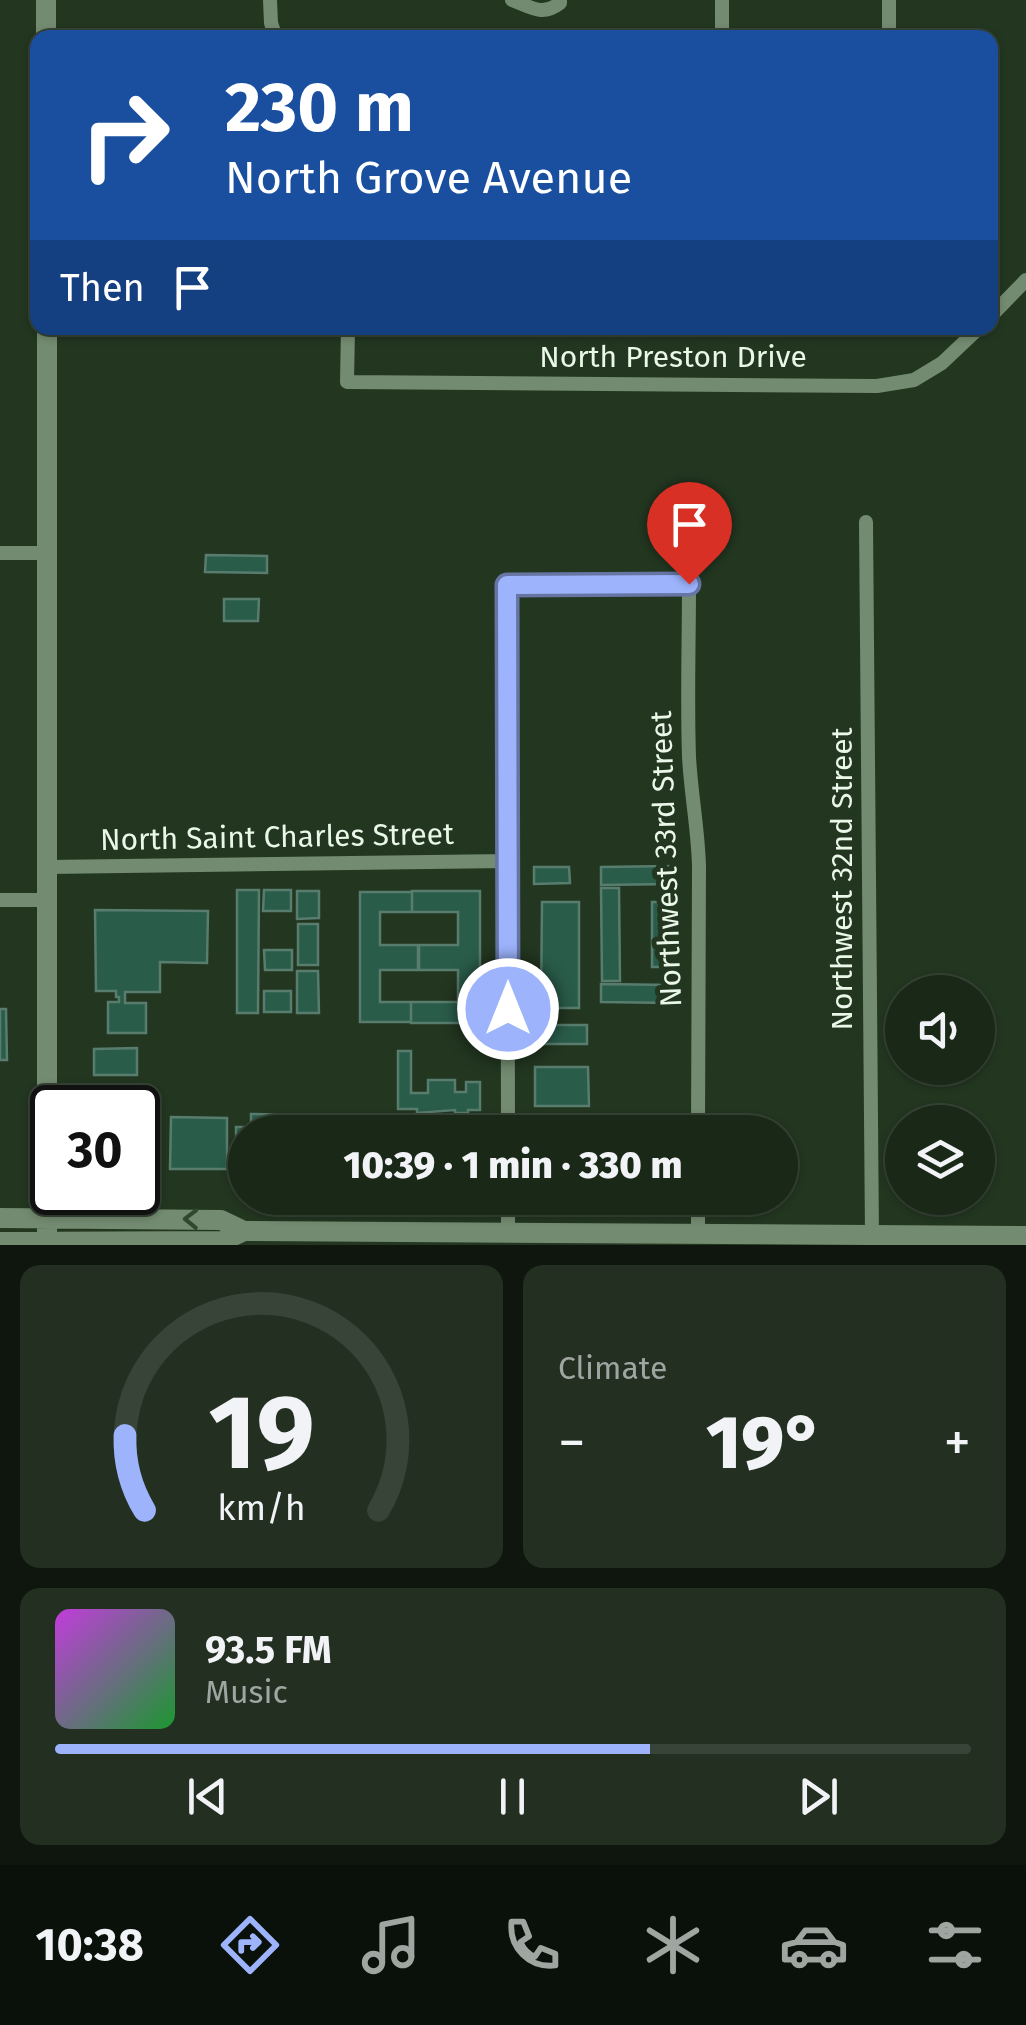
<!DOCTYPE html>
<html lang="en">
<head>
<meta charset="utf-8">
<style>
	body { margin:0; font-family:"Fira Sans",sans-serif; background:#233021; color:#f1f3f6; height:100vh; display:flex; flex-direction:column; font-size:38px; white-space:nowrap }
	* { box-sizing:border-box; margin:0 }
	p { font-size:32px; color:#9fa6a2 }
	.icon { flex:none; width:55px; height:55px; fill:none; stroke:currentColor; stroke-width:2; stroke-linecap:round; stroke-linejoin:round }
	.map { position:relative; height:1245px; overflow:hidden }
	.details { display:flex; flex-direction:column; gap:20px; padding:20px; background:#0e160d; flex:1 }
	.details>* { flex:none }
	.hud { position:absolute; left:30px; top:30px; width:968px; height:305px; border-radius:20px; box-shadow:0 2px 8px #0004,0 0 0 2px #384437; background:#1a4fa0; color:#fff; overflow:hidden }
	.buttons { position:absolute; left:885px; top:975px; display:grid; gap:20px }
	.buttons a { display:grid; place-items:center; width:110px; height:110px; border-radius:50%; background:#1a2818; box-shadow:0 2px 8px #0004,0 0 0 2px #384437; font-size:50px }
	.speed { position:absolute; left:30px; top:1085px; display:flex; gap:20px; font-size:50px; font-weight:700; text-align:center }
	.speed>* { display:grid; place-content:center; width:130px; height:130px; border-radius:50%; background:#1a2818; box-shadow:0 2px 8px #0004,0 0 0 2px #384437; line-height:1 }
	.speed .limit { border:5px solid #111; border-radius:15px; background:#fff; color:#111 }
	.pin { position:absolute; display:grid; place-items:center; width:85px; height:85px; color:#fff; margin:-102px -42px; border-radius:50% 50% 50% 0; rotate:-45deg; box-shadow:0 0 10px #0007 }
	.pin .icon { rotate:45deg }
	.me { position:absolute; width:110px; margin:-55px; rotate:0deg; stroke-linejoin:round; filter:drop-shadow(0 0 8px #0008) }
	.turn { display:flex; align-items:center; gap:35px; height:210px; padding:0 30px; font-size:45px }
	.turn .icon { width:130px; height:130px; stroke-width:2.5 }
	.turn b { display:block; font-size:70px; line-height:85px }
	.then { display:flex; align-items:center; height:95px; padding:0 30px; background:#0003; gap:20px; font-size:38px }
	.big { font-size:75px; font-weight:800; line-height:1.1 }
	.details .widget { flex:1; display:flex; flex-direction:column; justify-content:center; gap:15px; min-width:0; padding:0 35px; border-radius:20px; background:#233021 }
	.details .dial { align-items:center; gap:0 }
	.dial svg { height:260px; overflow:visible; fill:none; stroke:#384437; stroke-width:7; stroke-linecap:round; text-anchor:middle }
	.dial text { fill:#f1f3f6; stroke:none }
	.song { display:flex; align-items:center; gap:30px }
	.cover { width:120px; height:120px; border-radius:15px; background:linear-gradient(135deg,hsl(290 70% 55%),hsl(130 70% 35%)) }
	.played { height:10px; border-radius:5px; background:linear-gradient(90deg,#9db4fd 65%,#384437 65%) }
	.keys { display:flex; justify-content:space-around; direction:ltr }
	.heat { display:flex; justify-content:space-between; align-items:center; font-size:55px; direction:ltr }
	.details .tiles { flex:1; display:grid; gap:20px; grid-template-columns:1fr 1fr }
	.widget:last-child { grid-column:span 2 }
	.trip { position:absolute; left:228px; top:1115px; width:570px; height:100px; border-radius:50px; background:#1a2818; box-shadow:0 2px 8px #0004,0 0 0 2px #384437; font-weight:800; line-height:100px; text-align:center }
	.tabs { display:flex; height:160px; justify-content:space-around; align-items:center; background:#0a100a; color:#9fa6a2 }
	.tabs .icon { width:70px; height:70px }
	.tabs .active { color:#9db4fd }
	.tabs b { font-size:45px; color:#f1f3f6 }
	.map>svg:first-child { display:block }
	.building { fill:#2a5c4a; stroke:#587c6e; stroke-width:2.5 }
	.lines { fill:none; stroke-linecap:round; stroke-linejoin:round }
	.street { stroke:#738b70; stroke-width:14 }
	.secondary { stroke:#738b70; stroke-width:20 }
	.oneway { stroke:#324730 }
	.route-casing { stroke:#6675a4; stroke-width:25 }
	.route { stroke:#9db4fd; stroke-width:18 }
	.labels { text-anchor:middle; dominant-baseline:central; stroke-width:10; stroke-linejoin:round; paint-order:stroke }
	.street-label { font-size:30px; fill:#eaf7e9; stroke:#223620 }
</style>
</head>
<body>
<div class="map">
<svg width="1026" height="1245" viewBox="0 0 1026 1245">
	<rect width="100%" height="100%" fill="#223620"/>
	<!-- building -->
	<path class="building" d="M206,555l61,1v17l-62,-1z
		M224,599h35l-1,22h-34z
		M671,866v18l-70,1v-18z
		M534,867h35l1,16 -36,1z
		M601,888h18l1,93h-18z
		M237,890h22l-1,123h-21z
		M264,890h27v21h-28z
		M297,891h22v27l-22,1z
		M412,891h68v132h-69v-21h47v-32h-39v-25h39v-33h-46z
		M360,892h52v20h-32v33h38v25h-38v32h31v20h-51z
		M542,902h37v106h-38z
		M652,902h22v65h-22z
		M95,910l113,1 -1,52 -47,-1v30h-35v11h21v30h-38v-31h11v-5h-3v-6h-20z
		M298,924h20v41h-20z
		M264,950h28v20h-27z
		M297,971h21l1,42h-22z
		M601,984l72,1 -1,18 -71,-1z
		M264,991h27v21h-27z
		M0,1009h6l1,51h-7z
		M534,1025h53v19h-53z
		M137,1048v27h-43v-26z
		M398,1051h13v42h17v-13h27v12h11v-10h14v28h-12v3h-13v-3l-38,3v-4h-19z
		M535,1067h53l1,39h-54z
		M251,1114l46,1v17h12h-64v31h-9v-36h15z
		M171,1117l56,1v51h-57z
		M319,1122h161v10h-161z
		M725,1130h54v2h-54z"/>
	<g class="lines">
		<!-- street -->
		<path class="street" d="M270,0l1,23 5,15
			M512,0c19,7 30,17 48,3v-3
			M889,0v38
			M722,38v-38
			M990,317l36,-37
			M348,328l-1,54 530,4 37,-6 28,-17 37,-35
			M866,522l6,714
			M0,553h47
			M48,867l459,-6
			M0,900h48
			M508,1132l-1,-547 182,-1c0,58 -2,116 0,173 2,37 9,72 10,109l-1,266
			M508,1198v36
			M698,1235v-37"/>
		<!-- secondary -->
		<path class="secondary" d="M46,0v38
			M47,328v917
			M0,1218l221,2 23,11
			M0,1242l223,-1 21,-10 782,5"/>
	</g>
	<!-- one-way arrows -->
	<defs><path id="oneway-chevron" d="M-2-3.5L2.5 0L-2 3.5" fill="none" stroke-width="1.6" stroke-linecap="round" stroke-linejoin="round" transform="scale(2.5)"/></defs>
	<use class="oneway" href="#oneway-chevron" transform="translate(191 1219) rotate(-179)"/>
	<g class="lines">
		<defs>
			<path id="route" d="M508,1009l-1,-424 182,-1"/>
		</defs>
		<!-- route casing -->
		<use href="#route" class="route-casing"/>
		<!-- route -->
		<use href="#route" class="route"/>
	</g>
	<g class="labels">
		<!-- street labels -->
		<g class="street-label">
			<text x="673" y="357">North Preston Drive</text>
			<text transform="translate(277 837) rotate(-1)">North Saint Charles Street</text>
			<text transform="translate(666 859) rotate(-92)">Northwest 33rd Street</text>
			<text transform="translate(842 879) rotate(-90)">Northwest 32nd Street</text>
		</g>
	</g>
</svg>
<div class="buttons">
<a><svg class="icon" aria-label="sound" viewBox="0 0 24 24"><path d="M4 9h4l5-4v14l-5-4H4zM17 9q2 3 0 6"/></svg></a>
<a><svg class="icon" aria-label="layers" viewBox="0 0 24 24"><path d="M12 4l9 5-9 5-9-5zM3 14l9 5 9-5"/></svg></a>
</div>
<div class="speed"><div class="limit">30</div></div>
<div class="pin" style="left:689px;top:584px;background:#d93025"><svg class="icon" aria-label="arrive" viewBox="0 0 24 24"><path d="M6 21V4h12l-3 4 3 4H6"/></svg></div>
<svg class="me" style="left:508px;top:1009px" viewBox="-20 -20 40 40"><circle r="17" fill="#9db4fd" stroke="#fff" stroke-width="3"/><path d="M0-11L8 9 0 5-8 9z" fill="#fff"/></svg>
<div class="trip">10:39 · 1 min · 330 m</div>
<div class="hud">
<div class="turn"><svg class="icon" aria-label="right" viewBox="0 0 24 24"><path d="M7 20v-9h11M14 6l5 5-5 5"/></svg><div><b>230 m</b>North Grove Avenue</div></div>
<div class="then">Then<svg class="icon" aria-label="arrive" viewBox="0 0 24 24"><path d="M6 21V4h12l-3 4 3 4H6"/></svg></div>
</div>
</div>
<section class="details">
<div class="tiles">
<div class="widget dial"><svg viewBox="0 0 100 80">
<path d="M14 69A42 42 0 1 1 86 69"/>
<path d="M14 69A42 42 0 0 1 8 46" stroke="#9db4fd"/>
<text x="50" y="56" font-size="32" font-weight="700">19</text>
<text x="50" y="72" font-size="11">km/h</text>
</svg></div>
<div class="widget"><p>Climate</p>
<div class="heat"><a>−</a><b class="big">19°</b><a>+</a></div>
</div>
<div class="widget">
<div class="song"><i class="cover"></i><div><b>93.5 FM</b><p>Music</p></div></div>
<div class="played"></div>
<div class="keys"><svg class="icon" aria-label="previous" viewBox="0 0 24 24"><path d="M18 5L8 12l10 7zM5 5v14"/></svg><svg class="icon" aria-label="pause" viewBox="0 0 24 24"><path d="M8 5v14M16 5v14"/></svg><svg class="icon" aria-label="next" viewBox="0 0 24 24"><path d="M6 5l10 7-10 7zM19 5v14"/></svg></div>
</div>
</div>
</section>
<nav class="tabs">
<b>10:38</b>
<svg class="icon active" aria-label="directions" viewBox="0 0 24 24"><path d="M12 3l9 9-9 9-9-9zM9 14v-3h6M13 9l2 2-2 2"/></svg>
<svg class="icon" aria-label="music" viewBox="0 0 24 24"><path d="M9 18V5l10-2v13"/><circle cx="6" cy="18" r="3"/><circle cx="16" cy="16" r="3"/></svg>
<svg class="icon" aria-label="phone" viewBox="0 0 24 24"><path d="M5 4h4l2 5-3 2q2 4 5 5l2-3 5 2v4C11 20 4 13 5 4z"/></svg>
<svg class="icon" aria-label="climate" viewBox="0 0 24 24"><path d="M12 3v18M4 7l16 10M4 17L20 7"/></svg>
<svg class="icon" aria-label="car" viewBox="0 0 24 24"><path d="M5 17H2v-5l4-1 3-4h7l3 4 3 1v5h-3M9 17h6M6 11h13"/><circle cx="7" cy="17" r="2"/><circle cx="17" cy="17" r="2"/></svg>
<svg class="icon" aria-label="filters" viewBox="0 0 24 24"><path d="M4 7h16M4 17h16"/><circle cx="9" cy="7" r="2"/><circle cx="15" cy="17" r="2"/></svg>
</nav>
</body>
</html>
